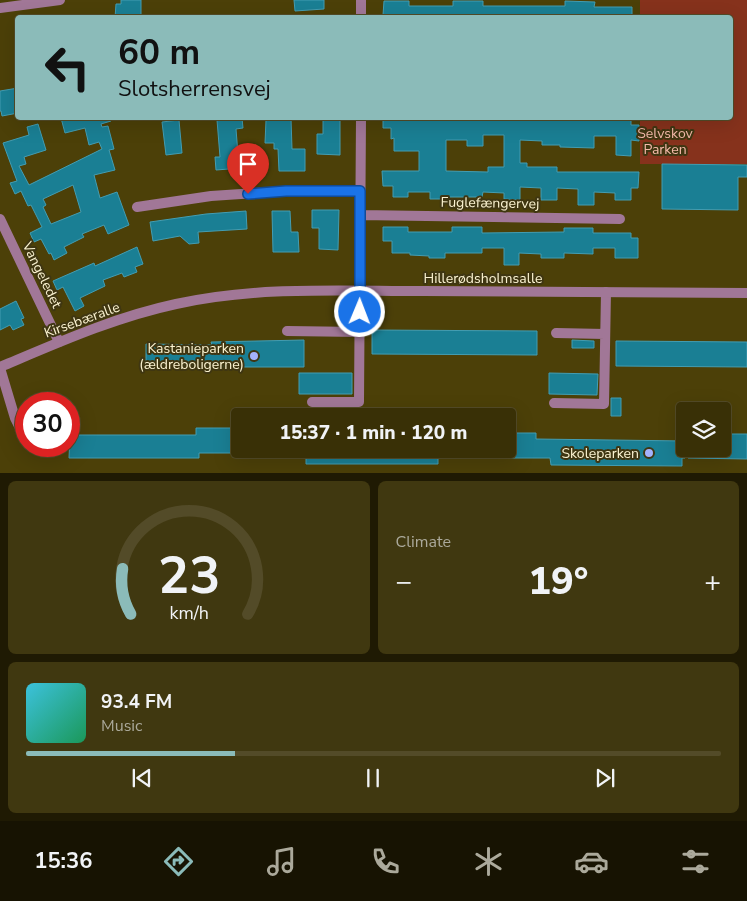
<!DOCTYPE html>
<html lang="en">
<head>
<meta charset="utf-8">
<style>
	body { margin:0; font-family:"Nunito Sans",sans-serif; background:#403810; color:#f1f3f6; height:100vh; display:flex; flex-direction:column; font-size:19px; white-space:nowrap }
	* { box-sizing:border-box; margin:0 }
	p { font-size:16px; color:#aba99b }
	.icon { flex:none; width:28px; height:28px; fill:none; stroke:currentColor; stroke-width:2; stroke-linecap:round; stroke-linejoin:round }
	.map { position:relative; height:473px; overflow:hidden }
	.panel { display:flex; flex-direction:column; gap:8px; padding:8px; background:#1f1a03; flex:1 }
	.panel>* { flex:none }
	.hud { position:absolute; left:15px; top:15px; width:718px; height:105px; border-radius:5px; box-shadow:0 5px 20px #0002,0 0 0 1px #534b28; background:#8bbbb9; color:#111; overflow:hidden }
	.controls { position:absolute; left:676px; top:402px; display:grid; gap:10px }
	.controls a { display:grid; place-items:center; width:55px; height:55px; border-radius:5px; background:#393006; box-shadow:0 5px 20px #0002,0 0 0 1px #534b28; font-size:25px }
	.speed { position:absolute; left:15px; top:392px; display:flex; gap:10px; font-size:25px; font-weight:700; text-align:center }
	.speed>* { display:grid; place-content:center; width:65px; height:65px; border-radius:50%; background:#393006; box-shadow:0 5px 20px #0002,0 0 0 1px #534b28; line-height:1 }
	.speed .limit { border:8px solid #d22; background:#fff; color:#111 }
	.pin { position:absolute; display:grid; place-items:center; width:42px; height:42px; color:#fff; margin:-51px -21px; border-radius:50% 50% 50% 0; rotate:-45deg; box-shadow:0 0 5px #0007 }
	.pin .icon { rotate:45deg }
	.me { position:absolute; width:55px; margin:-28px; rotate:1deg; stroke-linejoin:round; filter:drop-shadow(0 0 4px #0008) }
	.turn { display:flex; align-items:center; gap:18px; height:105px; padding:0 20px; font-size:22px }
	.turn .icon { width:65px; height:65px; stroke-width:2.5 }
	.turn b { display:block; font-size:35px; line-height:42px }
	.big { font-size:38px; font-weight:800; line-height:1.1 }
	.panel .widget { flex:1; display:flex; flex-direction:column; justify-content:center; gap:8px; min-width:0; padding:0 18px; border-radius:8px; background:#403810 }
	.panel .dial { align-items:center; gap:0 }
	.dial svg { height:130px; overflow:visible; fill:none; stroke:#534b28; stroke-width:7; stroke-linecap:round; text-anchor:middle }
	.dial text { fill:#f1f3f6; stroke:none }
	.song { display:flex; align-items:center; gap:15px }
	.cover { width:60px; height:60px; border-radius:8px; background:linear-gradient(135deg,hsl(190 70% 55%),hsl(150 70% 35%)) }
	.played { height:5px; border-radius:2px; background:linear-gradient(90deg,#8bbbb9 30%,#534b28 30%) }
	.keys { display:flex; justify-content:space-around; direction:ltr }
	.heat { display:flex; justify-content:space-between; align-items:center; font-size:28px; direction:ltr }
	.panel .tiles { flex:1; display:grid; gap:8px; grid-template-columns:1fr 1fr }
	.widget:last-child { grid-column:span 2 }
	.trip { position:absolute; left:231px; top:408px; width:285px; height:50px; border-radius:5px; background:#393006; box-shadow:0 5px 20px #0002,0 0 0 1px #534b28; font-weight:800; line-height:50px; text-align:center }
	.dock { display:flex; height:80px; justify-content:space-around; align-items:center; background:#171302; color:#aba99b }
	.dock .icon { width:35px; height:35px }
	.dock .on { color:#8bbbb9 }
	.dock b { font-size:22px; color:#f1f3f6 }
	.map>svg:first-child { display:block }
	.green { fill:#86321c }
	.building { fill:#1a7f94; stroke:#439db2; fill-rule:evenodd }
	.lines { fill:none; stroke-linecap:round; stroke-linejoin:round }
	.minor { stroke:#a17797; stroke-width:10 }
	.tertiary { stroke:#a17797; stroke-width:10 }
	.route-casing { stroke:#114b97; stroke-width:12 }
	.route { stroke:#1a73e8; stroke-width:9 }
	.poi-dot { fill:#a4b2fc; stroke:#3f3612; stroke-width:2 }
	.labels { text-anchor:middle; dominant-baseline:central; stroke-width:4; stroke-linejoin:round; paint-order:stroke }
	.park-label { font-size:14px; fill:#f4b9a9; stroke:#3f3612 }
	.street-label { font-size:14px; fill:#fbf3d1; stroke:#3f3612 }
	.poi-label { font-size:14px; fill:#fbf3d1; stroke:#3f3612; text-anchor:end }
</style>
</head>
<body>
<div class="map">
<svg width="747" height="474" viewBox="0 0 747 474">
	<rect width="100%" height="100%" fill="#4c4008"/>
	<!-- green -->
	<path class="green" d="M640,0h107v164h-107v-46h90v-100l-90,-1z"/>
	<!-- building -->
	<path class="building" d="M121,0h20v18h-26l1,-14h5z
		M294,0h30v9l-29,2z
		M384,1h25v5h44v-5h30v5h82v-5l30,1 -1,5h38v11h-238v-3h-11z
		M18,88v25l-16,3 -1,-5h-1v-20z
		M61,118h50v3l-10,3 1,3 6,-1 6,23 -5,1 6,20 -21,5 6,23 17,-6 12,33 -21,9 -4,-9 -22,9 2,3 -20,10 3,6 -13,7 -3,-7 -2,1 -8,-15 -7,3 -4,-9 12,-6 -11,-22 -3,1 -7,-15 -6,3 -5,-11 7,-2 -14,-38 26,-8 -2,-8 11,-3 8,26 -22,7 2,7 -7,2 10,19 73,-36 -3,-7 -10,3 -4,-17 -20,5zM73,185l8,27 -30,12 -8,-17 3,-2 -3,-6z
		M242,118l1,10 -7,1 3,38 -6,7 -4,-5 -13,1 -1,-13h5l-3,-37z
		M291,118l1,31h13v22h-26l-1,-22h-4v-6h-9l1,-23z
		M383,118h26v1l74,-1v1h81v-1h30v2h37v5h8v16l-8,-1v16l-15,-1v-19h-22v12l-34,-1v-2h-18v-4l-22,-1v23h7v4h30v5h82l-1,16h-7v12h-16v-7l-21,-1v13h-16v-16l-21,-1v12h-16v-12l-21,-1v13l-16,-1v-6l-21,-1 -1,5h-37v2h-15v-7h-22v5h-15v-11h-10l-1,-15h37v-20h-25v-13l-3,1v-11h-8zM483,135h21v32h-16v5l-42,-1v-31h21v6h16z
		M323,119h17v36l-23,-1v-20h6z
		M179,120l3,33 -16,2 -4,-33z
		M662,164l85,1v12h-9v33l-76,-1z
		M312,210h27l-1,40 -19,-1v-21h-7z
		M246,211l1,18 -49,3 1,11 -10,1 -9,-8 -27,5 -3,-19 56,-8z
		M272,211h18l1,21h7l1,20h-26z
		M383,227h25v5h44v-5h30v6l82,-1v-4h29v5h38v5h7v20h-23v-10h-22v6l-29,-1v5h-23v-4l-22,-1v12h-15v-17h-22v5h-37v5h-16v-2l-19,-1v-2h-18v-12h-9z
		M137,247l6,17 -8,3 2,5 -13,5 -2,-4 -19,7 2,6 -25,12 4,8 -9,5 -12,-24 -6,3 -4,-9 41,-18 1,3z
		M16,301l8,17 -3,1 3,6 -11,5 -3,-5 -10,5v-21z
		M372,330l165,1v24l-165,-1z
		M304,340v27h-158v-23l66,1 -1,-3z
		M572,340l22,1v7h-22z
		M616,341l131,1v25l-131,-1z
		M299,373h53v21h-53z
		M549,373l49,1 -1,21 -48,-1z
		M611,398h10v18h-10z
		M196,428h44v25h-41v5h-130l1,-23h126z
		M508,433h28v6l149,2v17h-3v8l-131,-1 -1,-7h-42z
		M722,434h25v25l-59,-1v-9h34z
		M306,449h132v15h-132z"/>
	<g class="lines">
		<!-- minor -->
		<path class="minor" d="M361,0v18
			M0,8l60,-8
			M137,207l74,-11 75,-5h74
			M360,215l260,4
			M0,219l59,123
			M287,331l73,1
			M556,333l49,1
			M0,368l15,50 11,22
			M312,402h47l2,-284
			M554,403l50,1 2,-112"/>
		<!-- tertiary -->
		<path class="tertiary" d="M0,367c57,-24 115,-50 176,-63 81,-18 164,-13 247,-13 108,1 216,1 324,2"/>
	</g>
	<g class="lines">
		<defs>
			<path id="route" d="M248,194l38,-3h74v121"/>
		</defs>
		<!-- route casing -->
		<use href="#route" class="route-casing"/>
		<!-- route -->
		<use href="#route" class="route"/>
	</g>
	<!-- markers -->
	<g class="poi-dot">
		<circle cx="254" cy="356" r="5"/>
		<circle cx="649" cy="453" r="5"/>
	</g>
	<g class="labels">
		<!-- park labels -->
		<g class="park-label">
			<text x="665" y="133">Selvskov<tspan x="665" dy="16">Parken</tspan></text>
		</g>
		<!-- street labels -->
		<g class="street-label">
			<text transform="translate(490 203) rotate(1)">Fuglefængervej</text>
			<text transform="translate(42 275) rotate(64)">Vangeledet</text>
			<text x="483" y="278">Hillerødsholmsalle</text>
			<text transform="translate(82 320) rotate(-20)">Kirsebæralle</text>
		</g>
		<!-- poi labels -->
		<g class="poi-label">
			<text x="244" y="348">Kastanieparken<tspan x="244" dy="16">(ældreboligerne)</tspan></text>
			<text x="639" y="453">Skoleparken</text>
		</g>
	</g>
</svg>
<div class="controls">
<a><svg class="icon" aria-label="layers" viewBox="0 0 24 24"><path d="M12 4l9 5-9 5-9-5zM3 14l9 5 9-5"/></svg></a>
</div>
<div class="speed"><div class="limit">30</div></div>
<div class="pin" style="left:248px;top:194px;background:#d93025"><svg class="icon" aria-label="arrive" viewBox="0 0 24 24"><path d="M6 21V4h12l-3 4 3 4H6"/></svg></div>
<svg class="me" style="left:360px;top:312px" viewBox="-20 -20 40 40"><circle r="17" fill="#1a73e8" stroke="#fff" stroke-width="3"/><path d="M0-11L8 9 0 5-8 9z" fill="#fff"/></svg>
<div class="trip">15:37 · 1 min · 120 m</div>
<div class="hud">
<div class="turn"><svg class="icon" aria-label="left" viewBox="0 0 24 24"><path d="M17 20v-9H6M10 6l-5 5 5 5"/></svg><div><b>60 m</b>Slotsherrensvej</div></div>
</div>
</div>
<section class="panel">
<div class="tiles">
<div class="widget dial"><svg viewBox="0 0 100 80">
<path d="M14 69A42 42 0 1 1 86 69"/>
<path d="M14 69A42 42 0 0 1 9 41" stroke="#8bbbb9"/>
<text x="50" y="56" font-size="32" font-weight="700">23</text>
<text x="50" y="72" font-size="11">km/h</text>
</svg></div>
<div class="widget"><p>Climate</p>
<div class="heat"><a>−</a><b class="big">19°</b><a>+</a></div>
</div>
<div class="widget">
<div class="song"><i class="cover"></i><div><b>93.4 FM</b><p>Music</p></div></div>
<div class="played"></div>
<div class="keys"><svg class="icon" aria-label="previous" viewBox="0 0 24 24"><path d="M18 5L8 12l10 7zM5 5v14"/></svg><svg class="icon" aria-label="pause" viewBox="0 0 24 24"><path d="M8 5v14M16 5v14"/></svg><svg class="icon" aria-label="next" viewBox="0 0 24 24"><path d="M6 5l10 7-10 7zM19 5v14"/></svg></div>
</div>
</div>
</section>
<nav class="dock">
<b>15:36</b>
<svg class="icon on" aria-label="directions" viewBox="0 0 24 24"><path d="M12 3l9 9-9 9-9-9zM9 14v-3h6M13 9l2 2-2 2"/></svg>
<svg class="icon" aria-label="music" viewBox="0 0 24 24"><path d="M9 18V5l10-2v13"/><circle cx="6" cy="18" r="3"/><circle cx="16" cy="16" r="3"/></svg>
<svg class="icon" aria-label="phone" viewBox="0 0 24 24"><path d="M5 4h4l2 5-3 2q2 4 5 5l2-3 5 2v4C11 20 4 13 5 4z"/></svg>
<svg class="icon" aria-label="climate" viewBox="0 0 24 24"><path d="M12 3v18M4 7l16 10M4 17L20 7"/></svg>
<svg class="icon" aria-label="car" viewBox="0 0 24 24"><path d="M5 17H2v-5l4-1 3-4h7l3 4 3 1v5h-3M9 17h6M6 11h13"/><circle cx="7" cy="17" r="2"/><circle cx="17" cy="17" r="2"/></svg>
<svg class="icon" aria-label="filters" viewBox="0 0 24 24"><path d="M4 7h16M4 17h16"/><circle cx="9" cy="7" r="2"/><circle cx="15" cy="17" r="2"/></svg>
</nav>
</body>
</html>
